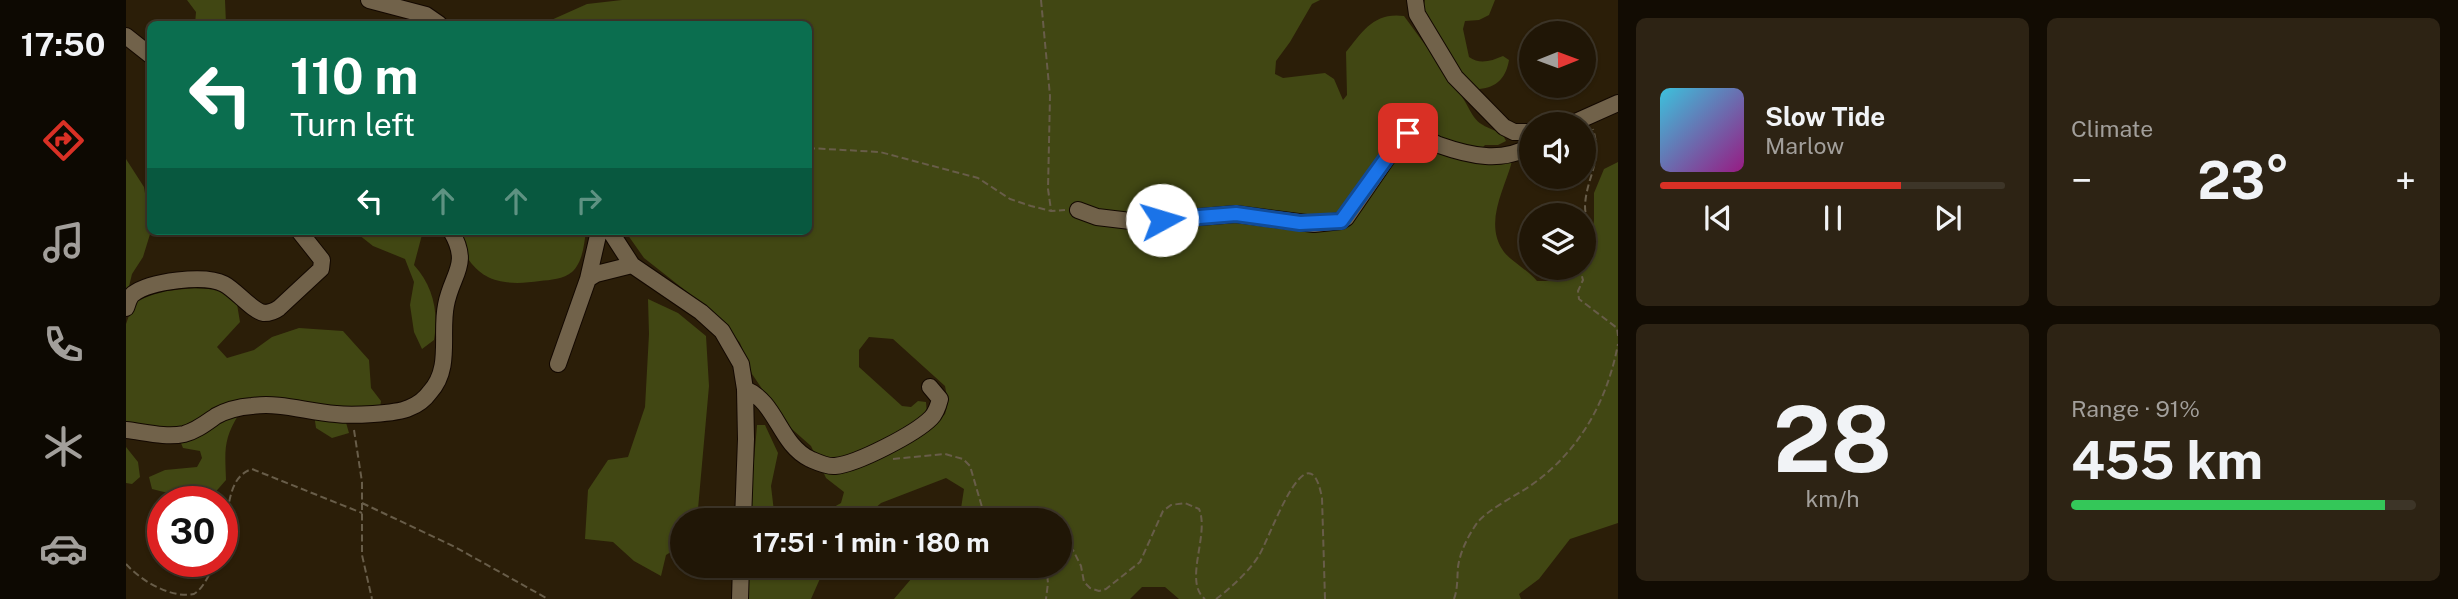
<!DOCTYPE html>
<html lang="en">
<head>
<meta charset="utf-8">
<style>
	body { margin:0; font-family:"Public Sans",sans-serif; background:#2d2314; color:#f1f3f6; height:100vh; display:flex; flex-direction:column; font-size:26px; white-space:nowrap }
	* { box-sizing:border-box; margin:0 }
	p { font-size:23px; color:#a29f9b }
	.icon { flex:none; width:38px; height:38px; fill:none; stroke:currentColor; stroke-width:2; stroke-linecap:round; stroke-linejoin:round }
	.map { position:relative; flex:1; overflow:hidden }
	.side { display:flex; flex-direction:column; gap:18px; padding:18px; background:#120c03; width:840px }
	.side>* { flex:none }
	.banner { position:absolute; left:21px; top:21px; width:665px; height:214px; border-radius:10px; box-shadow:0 2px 5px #0004,0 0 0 2px #3d3528; background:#0b6e4f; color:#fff; overflow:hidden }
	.needle { width:46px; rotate:89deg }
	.tools { position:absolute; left:1393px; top:21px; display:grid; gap:14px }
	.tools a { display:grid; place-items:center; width:77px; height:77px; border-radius:50%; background:#201606; box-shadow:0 2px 5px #0004,0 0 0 2px #3d3528; font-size:35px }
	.speed { position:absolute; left:21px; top:486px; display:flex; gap:14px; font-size:35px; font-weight:700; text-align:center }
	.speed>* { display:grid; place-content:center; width:91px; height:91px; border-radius:50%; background:#201606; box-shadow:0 2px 5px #0004,0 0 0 2px #3d3528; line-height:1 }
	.speed .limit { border:10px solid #d22; background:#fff; color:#111 }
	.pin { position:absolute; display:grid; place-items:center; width:60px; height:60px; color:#fff; margin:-30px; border-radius:14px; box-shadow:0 4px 10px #0006 }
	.me { position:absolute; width:77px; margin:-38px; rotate:84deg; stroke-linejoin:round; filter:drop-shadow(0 0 5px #0008) }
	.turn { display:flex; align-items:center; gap:24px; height:147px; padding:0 28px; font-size:32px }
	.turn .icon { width:91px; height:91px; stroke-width:2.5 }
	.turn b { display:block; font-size:49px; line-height:60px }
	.lanes { display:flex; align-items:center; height:66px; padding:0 28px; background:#0003; justify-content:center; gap:35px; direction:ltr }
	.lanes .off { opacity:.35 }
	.big { font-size:52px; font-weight:700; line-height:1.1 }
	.side .widget { flex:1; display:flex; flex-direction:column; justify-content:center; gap:10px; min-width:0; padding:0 24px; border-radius:10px; background:#2d2314 }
	.side .dial { align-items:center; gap:0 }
	.dial b { font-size:91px; line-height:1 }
	.song { display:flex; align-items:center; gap:21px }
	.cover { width:84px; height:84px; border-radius:10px; background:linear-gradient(135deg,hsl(190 70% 55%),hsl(310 70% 35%)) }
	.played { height:7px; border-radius:4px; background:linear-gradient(90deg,#d93025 70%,#3d3528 70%) }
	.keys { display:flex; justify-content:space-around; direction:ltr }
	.heat { display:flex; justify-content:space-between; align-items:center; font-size:38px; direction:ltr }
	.charge { height:10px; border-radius:5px; background:linear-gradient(90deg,#34c759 91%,#3d3528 0) }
	.side .tiles { flex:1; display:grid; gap:18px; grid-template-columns:repeat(2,1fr) }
	.trip { position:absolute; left:544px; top:508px; width:402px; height:70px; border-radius:35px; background:#201606; box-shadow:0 2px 5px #0004,0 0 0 2px #3d3528; font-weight:700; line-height:70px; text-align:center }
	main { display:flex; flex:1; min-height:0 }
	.tabs { display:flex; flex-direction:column; width:126px; justify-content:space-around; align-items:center; background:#0d0902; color:#a29f9b }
	.tabs .icon { width:49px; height:49px }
	.tabs .current { color:#d93025 }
	.tabs b { font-size:32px; color:#f1f3f6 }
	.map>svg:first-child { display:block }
	.green { fill:#414713; fill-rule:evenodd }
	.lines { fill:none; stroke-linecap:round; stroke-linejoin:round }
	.minor-casing { stroke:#130800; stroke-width:18 }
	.path { stroke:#685d49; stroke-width:2; stroke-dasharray:7 3.5; stroke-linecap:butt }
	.minor { stroke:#71624a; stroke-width:16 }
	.route-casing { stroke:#114b97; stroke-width:18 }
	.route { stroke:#1a73e8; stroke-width:12 }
</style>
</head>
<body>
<main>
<nav class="tabs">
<b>17:50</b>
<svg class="icon current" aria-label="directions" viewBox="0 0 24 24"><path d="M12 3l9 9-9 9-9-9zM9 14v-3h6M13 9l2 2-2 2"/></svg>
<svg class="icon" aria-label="music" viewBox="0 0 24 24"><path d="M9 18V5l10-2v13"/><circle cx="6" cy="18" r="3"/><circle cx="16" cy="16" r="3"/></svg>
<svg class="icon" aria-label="phone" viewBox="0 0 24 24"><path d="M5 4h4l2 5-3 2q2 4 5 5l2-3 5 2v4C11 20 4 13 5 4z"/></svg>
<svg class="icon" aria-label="climate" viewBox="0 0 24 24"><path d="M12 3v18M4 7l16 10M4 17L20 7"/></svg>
<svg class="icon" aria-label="car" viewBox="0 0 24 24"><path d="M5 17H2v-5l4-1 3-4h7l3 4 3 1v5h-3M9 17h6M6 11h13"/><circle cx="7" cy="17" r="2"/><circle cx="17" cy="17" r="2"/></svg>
</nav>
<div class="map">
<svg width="1492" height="599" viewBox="0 0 1492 599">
	<rect width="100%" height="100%" fill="#2b1e08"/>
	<!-- green -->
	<path class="green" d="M61,0h38l1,24h-31l1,-12z
		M496,0h698l-8,4 -22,38 -14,19 -1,13 8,4 42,-5 9,6 9,21 4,-5 -1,-43c17,-21 28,-40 58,-36l22,30 7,4 7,-6 -3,-12 -14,-24 2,-8h70l-6,15 -10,5 -14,1 -2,8 6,28c11,8 22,4 34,-1l6,4c-4,24 -20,32 -43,28l-5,7c15,24 11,28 41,38l4,8 -8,4h-13l-7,7 34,9c-7,28 -29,62 -8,91 8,10 24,18 33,29h14l11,-7v-6h22v-19l8,-12 2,-17v-27l10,-24 14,-7v361l-48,16 -31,40 -20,15 2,5h-342l-14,-12h-23l-12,12h-236l29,-34h137v-45h-104l4,-5 4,-26 -18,-11 -65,25 -19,17h-39l4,-9 14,-8 3,-11 -18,-14 -15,-32 -26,-23 -33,-49 -12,-31 -21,-26 -75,-59 -19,-27h183v-207h-259v-3l38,-17zM743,337l24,2 52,47 3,16 -3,12 -17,14 -2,-26 -8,-1 -7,6 -9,-1 -43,-39v-17z
		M0,159l18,28 7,44 -8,26 -11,17 -6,25z
		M228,231h69l-9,34c19,21 25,47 20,75l-12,9 -8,-17 -4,-27 4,-23 -9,-23 -32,-13z
		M333,231h127c-2,13 -3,31 -14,41 -8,7 -22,8 -32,9 -28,4 -56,4 -73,-24 -4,-7 -6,-18 -8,-26z
		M68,288l24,1 19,15 3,18 -23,25 10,11 27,-8 18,-13 27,-9 44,3 26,29 2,28 10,13 -1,7 -35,11 4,14 -17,5 -16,-10 -3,-21 -74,7c-16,26 -14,36 -13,66l-14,16h-32l-28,-7 -3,-12 16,-7 32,-3 5,-9 -2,-7 -17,-3 -7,-17 -43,-9 -7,8v-106l7,-20 15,-11z
		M522,299l30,14 28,23 3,50 -12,134h-15v25l-16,10 -5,21 -27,-15 -21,-19 -28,-3 3,-49 20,-30 20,-3 17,-50 4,-73z
		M631,425h8l13,28 -7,33 4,34h-26z
		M0,447l12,15 2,15 -8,7 -6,-1z
		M621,565h79l-15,34h-63z"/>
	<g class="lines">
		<defs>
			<path id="minor" d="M243,0l57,15 13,9
				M1289,0l2,14 38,63 49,50 10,5h17
				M0,36l24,19
				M1445,124l47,-21
				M952,210l19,7 42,5 97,-8 78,10 27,-3 5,-3 57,-83 5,-2c11,1 21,8 31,12 31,11 63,18 92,1
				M484,231l22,34 69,47 21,19 19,33 4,25 1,50 -3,81
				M462,279l8,-5 36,-9
				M0,308c2,-5 3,-11 7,-14 17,-13 72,-20 91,-10 12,6 28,27 40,29 5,0 11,-2 15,-5l42,-39 1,-9 -23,-29
				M432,364l30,-85 11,-48
				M619,389c32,13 34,55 65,70 7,3 17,8 25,7 22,-2 80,-32 96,-48 5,-5 7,-11 9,-19l-10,-12
				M0,430c18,2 40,8 58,4 12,-3 22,-11 32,-18 11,-6 23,-9 36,-10 29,-4 55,6 84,8 15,2 60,0 73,-6 8,-3 16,-9 21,-16 22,-24 10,-58 16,-87 6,-32 25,-40 5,-74
				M614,599l1,-34"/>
		</defs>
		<!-- minor casing -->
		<use href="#minor" class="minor-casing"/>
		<!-- path -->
		<path class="path" d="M915,0l9,96 -2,93 3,21
			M682,148l72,4 98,26 32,21 21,7 20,5 14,-1
			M1458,243c7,-12 1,-24 1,-38 2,-30 18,-43 8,-76
			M1450,268l5,5 2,7 -5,11 1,8 38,29 1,8
			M228,430l8,52v73l10,44
			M767,459l52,-5 18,5 7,7 12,41 6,6 17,7
			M236,503l93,44 93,52
			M934,541l13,9 8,16 3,16 6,6 9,3 7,-2 34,-27 23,-51 8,-6 14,-2 14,6c11,25 -16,73 6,90
			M96,543c8,-24 2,-65 30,-74l110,44
			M0,564c14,16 45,35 68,30 10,-6 16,-22 22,-32
			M920,565l2,18 -2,16
			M1090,599c14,-10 33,-28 42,-42 10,-13 50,-135 64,-59l3,101
			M1328,599c4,-11 3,-21 4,-32 2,-15 10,-31 19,-44 10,-13 38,-27 53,-37 49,-34 77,-84 88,-142"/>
		<!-- minor -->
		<use href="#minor" class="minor"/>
	</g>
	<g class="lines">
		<defs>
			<path id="route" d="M1036,220l74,-6 64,9 41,-2 62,-86 5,-2"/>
		</defs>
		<!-- route casing -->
		<use href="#route" class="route-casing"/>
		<!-- route -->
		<use href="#route" class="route"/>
	</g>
</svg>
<div class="tools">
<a><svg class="needle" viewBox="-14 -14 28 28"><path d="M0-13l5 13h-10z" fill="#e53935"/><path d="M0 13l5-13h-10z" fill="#a29f9b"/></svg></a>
<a><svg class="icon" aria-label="sound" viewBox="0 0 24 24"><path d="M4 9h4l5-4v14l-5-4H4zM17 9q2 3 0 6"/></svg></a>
<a><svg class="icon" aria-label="layers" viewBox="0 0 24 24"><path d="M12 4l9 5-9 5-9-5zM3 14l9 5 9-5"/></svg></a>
</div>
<div class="speed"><div class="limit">30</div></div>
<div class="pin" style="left:1282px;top:133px;background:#d93025"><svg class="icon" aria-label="arrive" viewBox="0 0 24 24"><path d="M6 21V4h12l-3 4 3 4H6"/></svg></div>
<svg class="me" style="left:1036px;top:220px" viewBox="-20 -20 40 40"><circle r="19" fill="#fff"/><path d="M0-13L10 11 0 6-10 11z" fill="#1a73e8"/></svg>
<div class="trip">17:51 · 1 min · 180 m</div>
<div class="banner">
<div class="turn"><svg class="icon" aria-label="left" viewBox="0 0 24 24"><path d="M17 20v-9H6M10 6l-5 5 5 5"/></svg><div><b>110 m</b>Turn left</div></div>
<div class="lanes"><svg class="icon" aria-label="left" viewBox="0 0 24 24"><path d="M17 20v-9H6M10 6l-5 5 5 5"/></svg><svg class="icon off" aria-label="ahead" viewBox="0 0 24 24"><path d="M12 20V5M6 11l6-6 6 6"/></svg><svg class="icon off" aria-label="ahead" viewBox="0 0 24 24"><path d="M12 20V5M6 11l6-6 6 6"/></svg><svg class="icon off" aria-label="right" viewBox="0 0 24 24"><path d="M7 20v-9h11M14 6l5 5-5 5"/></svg></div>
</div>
</div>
<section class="side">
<div class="tiles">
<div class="widget">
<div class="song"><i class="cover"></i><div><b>Slow Tide</b><p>Marlow</p></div></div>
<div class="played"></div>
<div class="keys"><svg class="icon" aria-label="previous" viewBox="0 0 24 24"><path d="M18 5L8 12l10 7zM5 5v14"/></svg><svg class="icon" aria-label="pause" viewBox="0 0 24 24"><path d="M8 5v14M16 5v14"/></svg><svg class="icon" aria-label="next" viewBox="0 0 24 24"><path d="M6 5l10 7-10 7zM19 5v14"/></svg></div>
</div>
<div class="widget"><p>Climate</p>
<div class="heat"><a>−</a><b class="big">23°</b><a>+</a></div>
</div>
<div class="widget dial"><b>28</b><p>km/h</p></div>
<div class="widget"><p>Range · 91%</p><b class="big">455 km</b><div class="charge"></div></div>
</div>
</section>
</main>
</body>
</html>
